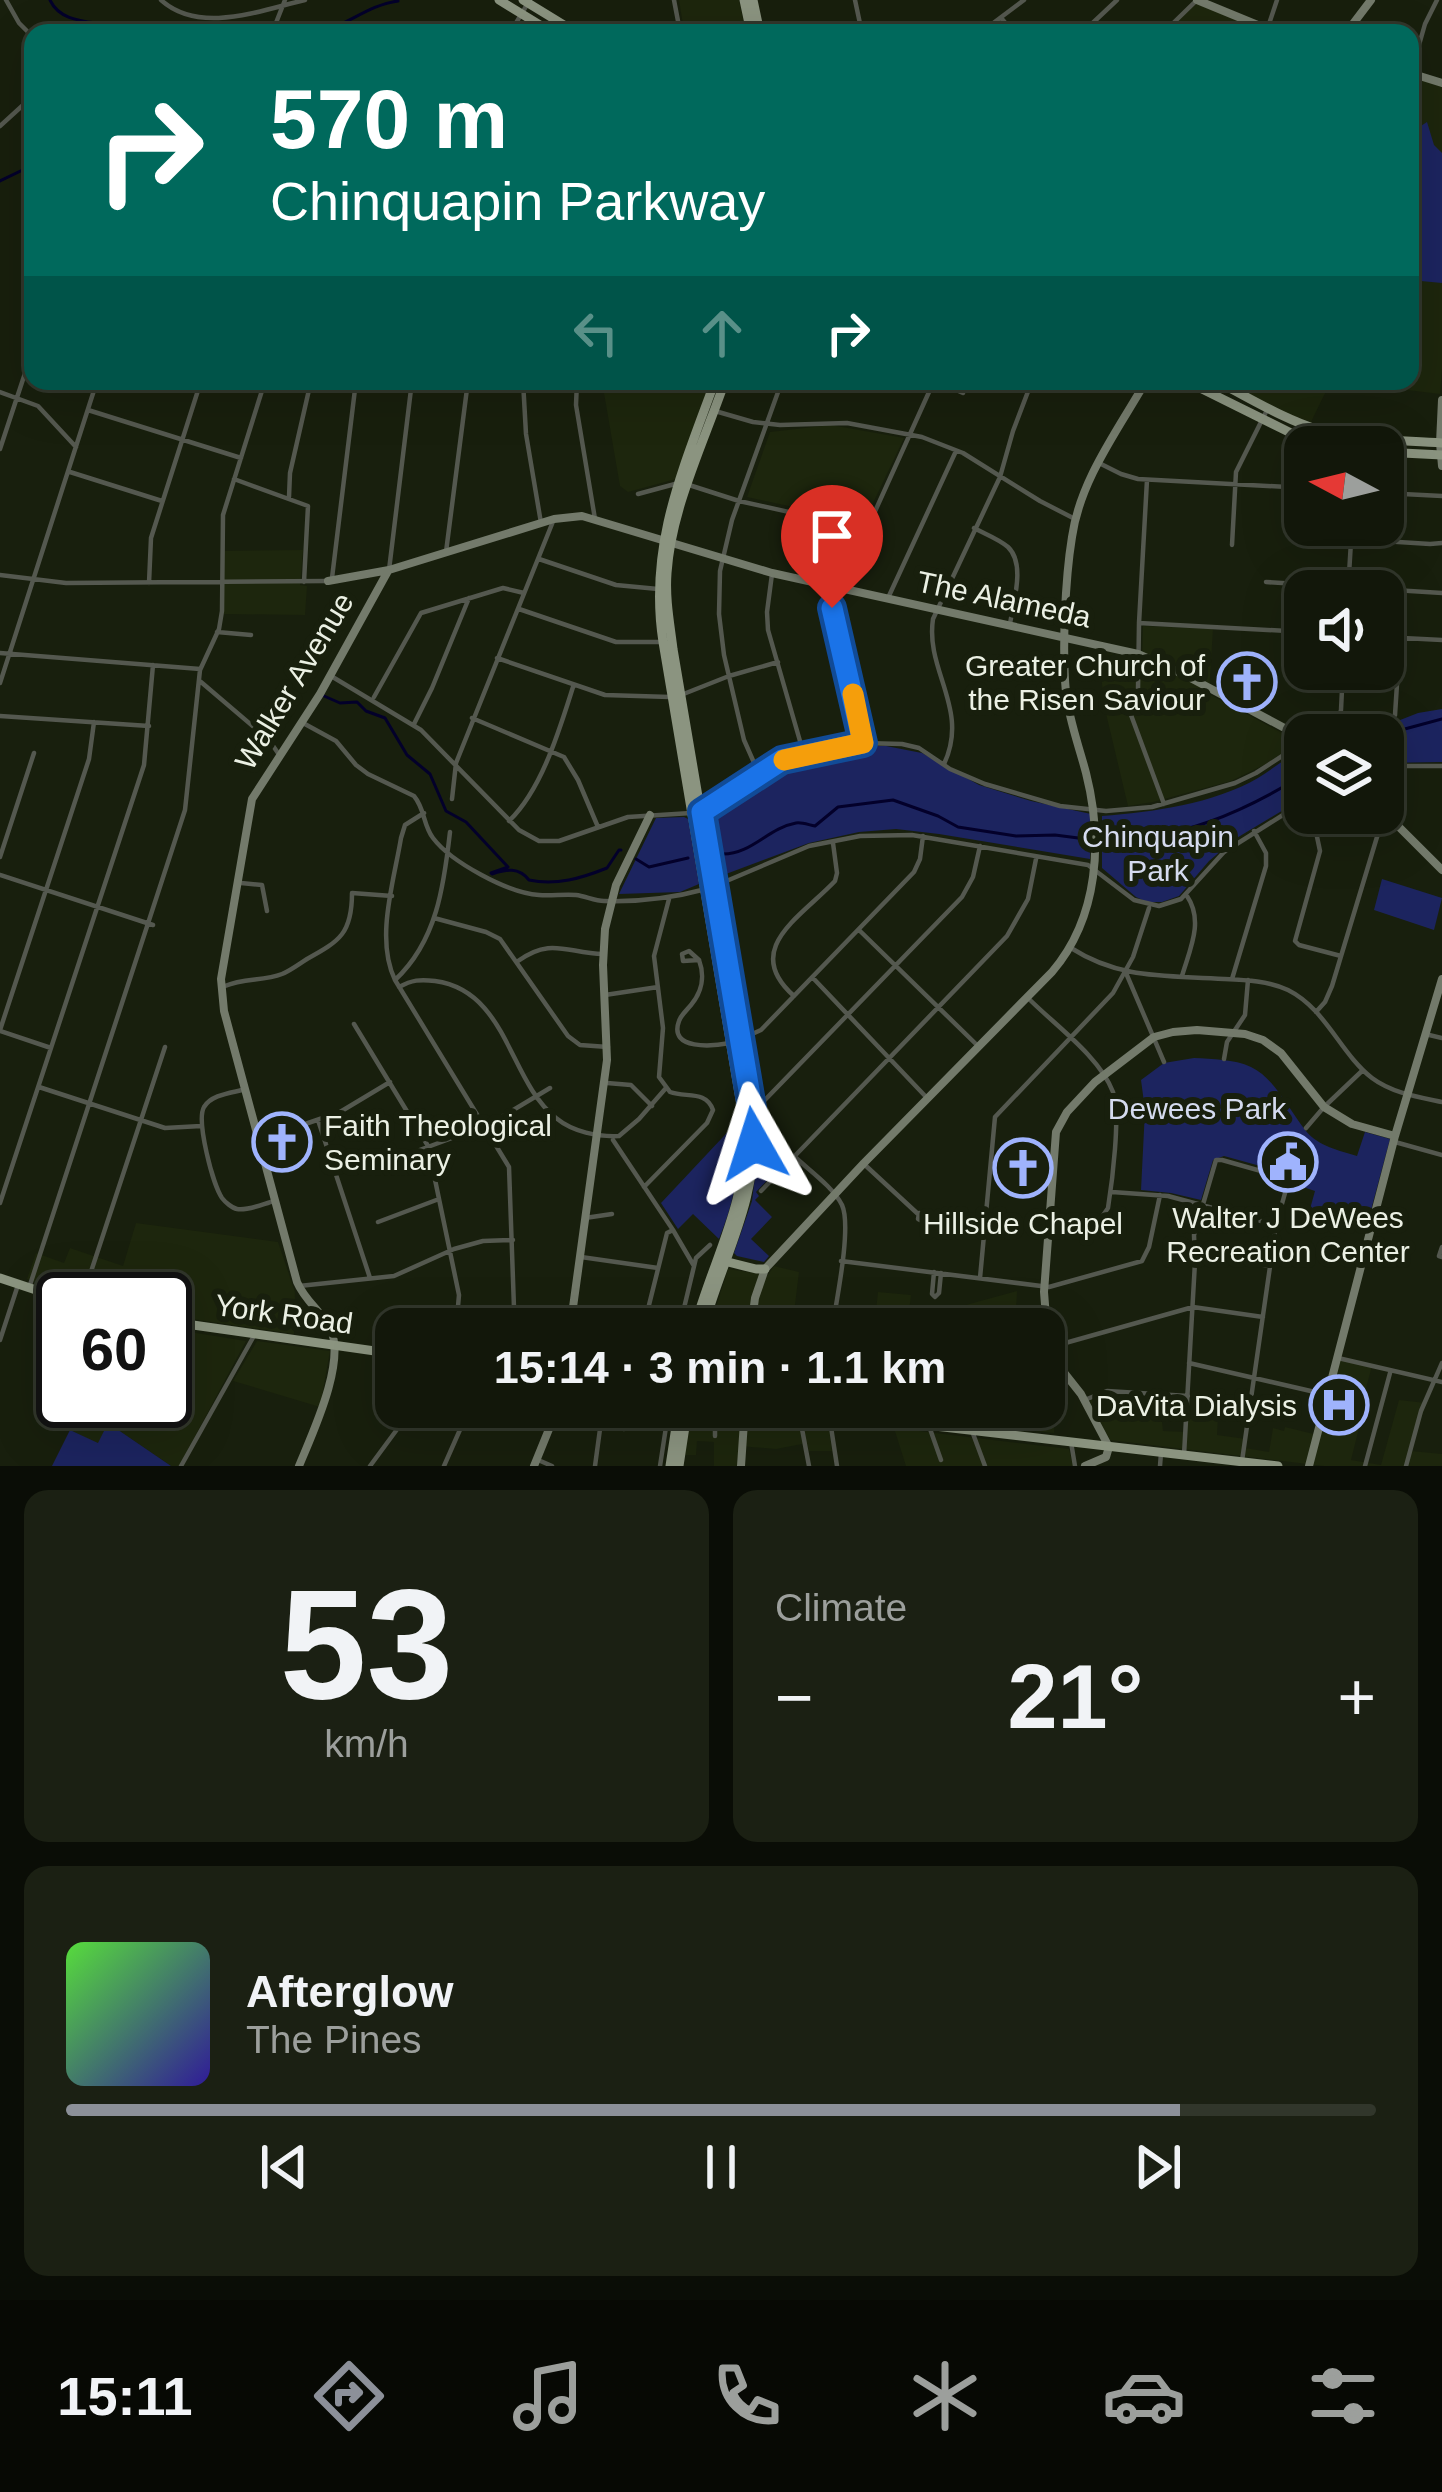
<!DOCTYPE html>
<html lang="en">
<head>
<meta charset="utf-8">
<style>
	body { margin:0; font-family:Arial,sans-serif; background:#1b2013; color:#f1f3f6; height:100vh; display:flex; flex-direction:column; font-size:45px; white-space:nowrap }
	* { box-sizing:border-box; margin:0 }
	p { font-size:39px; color:#9c9f9c }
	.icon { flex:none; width:66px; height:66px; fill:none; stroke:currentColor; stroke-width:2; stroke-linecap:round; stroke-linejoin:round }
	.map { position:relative; height:1466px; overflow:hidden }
	.side { display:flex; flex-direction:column; gap:24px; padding:24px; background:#0a0d06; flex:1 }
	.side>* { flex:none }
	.banner { position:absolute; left:24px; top:24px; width:1395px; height:366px; border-radius:24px; box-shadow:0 12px 48px #0002,0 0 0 3px #31362b; background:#00695c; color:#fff; overflow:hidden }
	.needle { width:78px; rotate:277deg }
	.buttons { position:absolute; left:1284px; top:426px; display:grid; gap:24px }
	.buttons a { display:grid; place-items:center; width:120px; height:120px; border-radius:24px; background:#12170a; box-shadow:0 12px 48px #0002,0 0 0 3px #31362b; font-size:60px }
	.speed { position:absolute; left:36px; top:1272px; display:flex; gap:24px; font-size:60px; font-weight:700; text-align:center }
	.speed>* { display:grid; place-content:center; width:156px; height:156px; border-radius:50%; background:#12170a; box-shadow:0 12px 48px #0002,0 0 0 3px #31362b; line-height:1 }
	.speed .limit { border:6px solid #111; border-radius:18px; background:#fff; color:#111 }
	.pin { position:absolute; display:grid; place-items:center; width:102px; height:102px; color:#fff; margin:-123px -51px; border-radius:50% 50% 50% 0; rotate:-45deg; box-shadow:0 0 12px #0007 }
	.pin .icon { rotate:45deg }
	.me { position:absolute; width:132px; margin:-66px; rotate:354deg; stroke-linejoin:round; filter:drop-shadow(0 0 9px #0008) }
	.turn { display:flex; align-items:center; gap:42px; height:252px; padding:0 48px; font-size:54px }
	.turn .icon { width:156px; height:156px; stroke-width:2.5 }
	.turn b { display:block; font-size:84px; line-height:102px }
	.lanes { display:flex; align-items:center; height:114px; padding:0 48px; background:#0003; justify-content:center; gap:60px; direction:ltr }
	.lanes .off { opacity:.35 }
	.big { font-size:90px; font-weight:800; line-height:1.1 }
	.side .widget { flex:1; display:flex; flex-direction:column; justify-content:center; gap:18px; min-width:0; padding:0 42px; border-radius:24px; background:#1b2013 }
	.side .dial { align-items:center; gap:0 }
	.dial b { font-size:156px; line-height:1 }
	.song { display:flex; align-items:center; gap:36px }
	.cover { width:144px; height:144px; border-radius:18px; background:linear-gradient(135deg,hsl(110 70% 55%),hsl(250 70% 35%)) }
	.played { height:12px; border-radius:6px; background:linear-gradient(90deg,#8c9099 85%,#31362b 85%) }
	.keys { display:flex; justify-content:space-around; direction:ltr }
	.heat { display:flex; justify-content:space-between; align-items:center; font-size:66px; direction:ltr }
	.side .tiles { flex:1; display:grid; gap:24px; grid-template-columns:1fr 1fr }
	.widget:last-child { grid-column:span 2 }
	.trip { position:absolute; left:375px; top:1308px; width:690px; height:120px; border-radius:24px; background:#12170a; box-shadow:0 12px 48px #0002,0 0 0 3px #31362b; font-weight:800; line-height:120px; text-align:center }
	.menu { display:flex; height:192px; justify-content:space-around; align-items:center; background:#070904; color:#9c9f9c }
	.menu .icon { width:84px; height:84px }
	.menu .active { color:#8c9099 }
	.menu b { font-size:54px; color:#f1f3f6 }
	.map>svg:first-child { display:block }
	.built { fill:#1d260d }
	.green { fill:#1c245f }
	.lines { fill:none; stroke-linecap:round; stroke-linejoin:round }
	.stream { stroke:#03002a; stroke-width:3 }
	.street { stroke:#54584f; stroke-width:4.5 }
	.secondary { stroke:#737a6b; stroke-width:8 }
	.primary { stroke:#8b9480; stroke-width:9 }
	.route-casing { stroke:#114b97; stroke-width:30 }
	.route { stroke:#1a73e8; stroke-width:21 }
	.slow { stroke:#f59e0b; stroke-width:21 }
	.labels { text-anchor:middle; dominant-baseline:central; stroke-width:12; stroke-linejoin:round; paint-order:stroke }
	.street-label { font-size:30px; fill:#ebf0e4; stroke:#181f0d }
	.poi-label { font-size:30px; fill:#ebf0e4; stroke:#181f0d; text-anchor:end }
	.park-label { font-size:30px; fill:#d5dbef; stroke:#181f0d }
</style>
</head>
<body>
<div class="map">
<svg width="1442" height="1466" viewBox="0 0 1442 1466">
	<rect width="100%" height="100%" fill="#181f0d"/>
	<!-- built -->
	<path class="built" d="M679,0h60l7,33h-66l3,-8z
		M1197,0l73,33h-108z
		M1410,76l32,11v282l-2,25 -41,-5 1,-8h10z
		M607,381h104l-35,98 -48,13 -8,-6 -16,-93z
		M1223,381h108l-20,41 -20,-7z
		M831,425l73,13 -39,82 -2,2 -116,-25 23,-65z
		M303,550l-3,35 7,1 -2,29 -81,-1 -1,-63z
		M1143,626l70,3 -4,65 90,48 -33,22 -35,17 -78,21 -25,4 -24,-101 -5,-54 43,11z
		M136,1223l142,19 17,50 -1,42 -129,-19v-16h-81l-57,-20 9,-26 28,10 6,-15 53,18z
		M774,1266l25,6 -7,57h-83l19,-60 40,6z
		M1017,1291l-2,38h-64l-7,-18z
		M878,1292l33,3 -4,34h-33z
		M165,1328l81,13 -67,125h-8l-62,-42 -11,20 -28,-14 2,-29h93z
		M257,1341l73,10 -10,56 -87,-26z
		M1338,1358l34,8 -13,48 3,2 -11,44 30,5 18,-65 27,3 -15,48 31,3v12h-118l-214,-26 -22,-42 12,-5 12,22 43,2 1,4 6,1 1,9 23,1 1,-17 31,2 -1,18 29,4 -1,9 24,4 4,-24 11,3 1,-4 33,8z
		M1054,1394v39l-115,-12v-11l4,-3h101v-12z
		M693,1407h36l99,13 4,31h-23l-2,-8 -31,6 -37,-3 -2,20h-23v-24l-17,-1 -1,14h-11z
		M894,1428l175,21 4,17h-167z"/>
	<!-- green -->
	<path class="green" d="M1427,122l7,23 8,8v130l-32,-3v-80h6c3,-9 3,-20 -6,-25v-42z
		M1442,709v53l-59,1v-28h-21l56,-22z
		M866,746h20l36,7 57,32 52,16 60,13 -1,45 -151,-25 -43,-5 -37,3 -50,11 -91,34 -11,-61 84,-54z
		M1305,746v51l-70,42 -26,22 -30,35 -17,6h-15l-11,-5 -34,-29v-52c51,-4 111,-12 156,-38 16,-10 31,-22 47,-32z
		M684,817l4,2 11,65 -19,8 -61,2 37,-76z
		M1382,879l60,19 -8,32 -60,-20z
		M1194,1058c18,1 40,1 57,9 24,11 39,45 55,64 12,15 34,20 51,25l8,-24 25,7 -23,86 -57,-16 5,-18 -21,-7 2,-8 -72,-20 -11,4 -12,40 -30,-7 -30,-3 4,-80 -4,-30 23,-17z
		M738,1121c4,42 -3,79 -19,118l-26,-25 -15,15 -17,-26z
		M758,1153l17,19 -19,20 3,4 -4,4 17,17 -21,22 18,17 -5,6 -27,-6 -3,-3 18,-52z
		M108,1423l63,43h-119l18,-36 28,13z"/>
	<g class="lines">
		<!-- stream -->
		<path class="stream" d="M50,0c14,30 57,17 83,33
			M317,33c29,-6 50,-28 81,-32
			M0,181l33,-16
			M324,696l16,7 17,-1 9,9 19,7 22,37 23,19 16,37 20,11 42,45 -17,6 1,1c14,-5 27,-7 37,6 27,6 53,-2 78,-12l12,-18h2
			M1383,742l18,-12 41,-11
			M1102,840c76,1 140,-27 203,-66
			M723,854c29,0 45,-26 73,-31 6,-1 13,2 19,3l23,-19 55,-7 45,16 20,11 58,9 39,-1 31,4
			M636,859l13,8 39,-9"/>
		<!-- street -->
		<path class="street" d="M6,0l13,23 14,14
			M161,0c39,35 100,10 144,0
			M674,0l4,21 -3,12
			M855,0l7,33
			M1002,19l12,14
			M272,33l13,-33
			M510,33l18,-30
			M980,33l44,-33
			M1082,33l35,-33
			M1163,33l34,-33
			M1266,33l11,-33
			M1411,73l14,-49 12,-24
			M0,126l33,-30
			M523,381l3,53 15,89
			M577,381l-1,24 19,114
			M936,381l27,12
			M203,382l59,9
			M0,392l38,14 38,41
			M88,410l153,48
			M715,411l38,11 27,3 67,-2 75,14 41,16 77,48 35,18
			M0,449l33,-100
			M1099,463l22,11 17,5 167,9
			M70,472l92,29
			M234,479l74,27 -4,76
			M1147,480l-8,143 -1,67 -7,25 33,89
			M686,484l53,17 127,28
			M1383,493l59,3
			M638,494l37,-10
			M289,497l1,-24 21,-92
			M974,528c11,6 25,11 34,19 18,17 5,56 2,77
			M1351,539l79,5 12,-1
			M1232,545l4,-73 32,-64
			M446,552l22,-171
			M539,559l77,26 42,4
			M389,570l23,-189
			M772,574l-5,38 1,18 36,125
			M0,575l66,8 262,-2
			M332,578l24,-197
			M1266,582l176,11
			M149,583l2,-45 50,-157
			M1348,591l4,-66
			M888,598l68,-147
			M519,609l97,33h47
			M1139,623l166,9
			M217,632l34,3
			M1383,637l59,3
			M0,653l200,16
			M497,658l108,37 65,2
			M331,676l90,54 98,100 20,11h20l69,-24 63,-4
			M201,682l68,58 11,16
			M0,683l97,-302
			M681,695l48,-19 49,-14
			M374,697l47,-84 82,-25 21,5
			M0,716l149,10
			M472,718l92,39 14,23 20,47
			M303,723l33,18 20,24 12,9 46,22c11,13 9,29 19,42 18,24 75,55 106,57 12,1 25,-1 37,0 9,1 19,6 28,6 34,1 69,-3 102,-12
			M414,724l18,-36 37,-90
			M1334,735l7,-25 2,-41
			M1339,735l20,-3 33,-13 3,-4 5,-77
			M863,743l-12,-57 -18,-66 1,-18 100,-221
			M944,764c26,-55 -19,-93 -11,-145l67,-142 13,-46 19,-50
			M1383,766h59
			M759,774l-15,-34 -20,-85 -5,-41 1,-43 12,-51 50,-139
			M452,799l4,-36 98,-244
			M703,811l79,-50 81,-18 39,1 17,4 31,21 35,15 75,22 46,5 46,-4 83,-24 21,-10 49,-32
			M424,813l-19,12 -4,13c-7,43 -26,101 -6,142l114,187 5,141 -3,21
			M1306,813l10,19 4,19 -25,90 4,4 42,11
			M509,821c33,-32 50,-90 64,-134
			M0,857l34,-104
			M0,875l153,50
			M241,883l21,2 5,26
			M717,885l92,-39 51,-10 52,-1 176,30 46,35 25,6 22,-7 43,-47 81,-51
			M434,918l52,14 14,7 68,97 12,9 28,2
			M859,930l120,117
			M1071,948c50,32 96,27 153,31 22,1 45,2 64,11 38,19 52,63 84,88 20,15 46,19 70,24
			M689,951l10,9 -16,1 -1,-7z
			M699,960c6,16 3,32 -8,45 -4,5 -10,10 -12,16 -11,30 35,25 51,22
			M518,961c33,-24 49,-8 85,-7
			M1126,973l38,89
			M1182,976c8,-27 22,-55 5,-80
			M813,978l115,121
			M1232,979l34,-113v-13l-12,-22
			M395,980c42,-39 49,-95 55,-148
			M225,986c18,-8 39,-5 57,-12 8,-3 17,-10 25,-15 33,-18 45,-26 45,-66l40,3
			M399,987c13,-7 21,-8 36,-6 73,10 73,99 121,137 17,14 42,19 63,18l20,-17 27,-31
			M605,995l53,-8
			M794,996c-53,-47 7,-79 41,-115l2,-8 -4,-30
			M1029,999c26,26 71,58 84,93 8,22 -1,91 -5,116 -13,23 -35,24 -60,22
			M1316,1012l9,-10 7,-16 45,-149 10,-21
			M354,1024l74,122 31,149 -3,34
			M0,1030l89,-271 5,-37
			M0,1031l51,17
			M1425,1034l17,4
			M741,1039l20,-9 153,-158 6,-13 3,-23
			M1224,1059l3,-17 18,-27 3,-35
			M607,1083l24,2 21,21
			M39,1087l126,41 36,-2
			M246,1089c-14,4 -34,5 -42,18 -8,14 9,78 18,91 3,4 10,10 15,11 11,2 26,-5 37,-8
			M752,1108l9,-4 201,-207 11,-20 7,-31
			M318,1120l52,158
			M1306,1128l18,-21 39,-37
			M259,1140l81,-28 50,-30
			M613,1140l60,90 21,36
			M1395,1142l47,13
			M795,1157c15,14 38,30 47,48 10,22 -6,98 -10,124
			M865,1165l53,49
			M360,1172l130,-48 60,-36
			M644,1187l63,-64 6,-13c-7,-20 -27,-12 -43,-18l-11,-15 4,-49 -9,-72 15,-57
			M761,1191l246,-255 21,-37 8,-40
			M1112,1192l56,4 108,29
			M0,1203l144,-438 9,-100
			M919,1213l6,2 -3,6 -4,-2z
			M585,1218l27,-4
			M378,1222l61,-23
			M1442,1247l-3,9 3,1
			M1194,1255l76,11
			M581,1257l77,11
			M841,1261l208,26 93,-26 7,-14 11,-52
			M934,1272l-2,22 3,3 4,-4 2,-20
			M980,1278l15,-161 118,-124 20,-36 16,-49
			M299,1286l95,-10 60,-27 29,-8 30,-1
			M29,1288l156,-478 15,-140 19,-41 3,-18 1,-96 42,-134
			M82,1299l83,-252
			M514,1308l130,17
			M643,1329l24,-96 6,-3
			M679,1329l17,-71 14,-13
			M944,1329l3,-1
			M0,1340l17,-52
			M1044,1349l149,-42 70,10
			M1338,1358l104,24
			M1189,1363l139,32
			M1087,1399l20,-8 81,5
			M660,1407l-2,12 6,2 2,6 -6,39
			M799,1413l10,53
			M829,1414l8,52
			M500,1423l6,-16
			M911,1424l2,-17
			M935,1425v-18
			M929,1426l12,34
			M624,1429l3,-22
			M972,1431l13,35
			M997,1433l3,-26
			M715,1436v-29
			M1071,1442l4,24
			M1184,1455l11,-193 -1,-27 22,-75h6l67,19 -13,46 -34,236
			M536,1459l16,7
			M181,1466l74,-132
			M370,1466l31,-42 8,-17
			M444,1466l26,-59
			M595,1466l8,-59
			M1160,1466l1,-13
			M1365,1466l25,-93
			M1406,1466l15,-55 21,-48"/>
		<!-- secondary -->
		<path class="secondary" d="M1197,0l80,33
			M1346,33l25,-33
			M1410,73l32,10
			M1442,400l-2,43 2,23
			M328,581l61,-11 165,-51 28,-3 190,57 366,81 47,21 120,64
			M1383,811l59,59
			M570,1329l37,-269 -4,-95 2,-36 11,-44 34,-70
			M751,1329l4,-31 10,-29 99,-106 188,-191c47,-55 51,-132 34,-199 -7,-27 -17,-53 -20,-80 -4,-43 -1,-113 6,-156 8,-57 46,-107 74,-156
			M299,1466c13,-32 48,-105 31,-138 -9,-17 -25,-27 -33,-46l-73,-271 -3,-32 31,-180 68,-105 68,-123
			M534,1466l24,-59
			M741,1466l4,-59
			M1085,1466l21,-9 3,-10 -28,-53 -19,-24 -16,-53 -2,-25 12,-160 11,-20 28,-30 59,-45 19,-5 24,-2 48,4 18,6 18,13 43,54 28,17 43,12
			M1309,1466l86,-330 47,-157"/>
		<!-- primary -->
		<path class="primary" d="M499,0l54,33
			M523,0l54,33
			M744,0l7,33
			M753,0l7,33
			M1186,381l109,54 46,12
			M1216,381c34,17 67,38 103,49 40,11 82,10 123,13
			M1383,452l59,3
			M724,1261l32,8h9
			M0,1278l63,21
			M165,1321l231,33
			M694,1329c19,-70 54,-126 51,-200l-82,-487c-15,-96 20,-173 52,-261
			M703,1329c19,-70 54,-126 51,-202l-81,-478c-3,-25 -8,-50 -6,-76 4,-64 37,-131 58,-192
			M772,1407l506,59
			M670,1466l9,-59
			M679,1466l9,-59"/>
	</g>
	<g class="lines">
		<defs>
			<path id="route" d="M754,1144l-2,-36 -50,-296 80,-52 81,-17 -31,-135"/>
		</defs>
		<!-- route casing -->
		<use href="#route" class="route-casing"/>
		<!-- route -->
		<use href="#route" class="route"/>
		<!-- slow -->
		<path class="slow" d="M784,760l79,-17 -10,-49"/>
	</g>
	<!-- icons -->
	<defs>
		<symbol id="church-ring" viewBox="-11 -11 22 22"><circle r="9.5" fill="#181f0d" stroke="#9fb3fd" stroke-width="1.5"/><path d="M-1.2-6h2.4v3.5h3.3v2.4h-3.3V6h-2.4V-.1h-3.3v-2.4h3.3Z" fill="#9fb3fd"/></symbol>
		<symbol id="civic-ring" viewBox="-11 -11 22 22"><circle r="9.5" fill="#181f0d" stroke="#9fb3fd" stroke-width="1.5"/><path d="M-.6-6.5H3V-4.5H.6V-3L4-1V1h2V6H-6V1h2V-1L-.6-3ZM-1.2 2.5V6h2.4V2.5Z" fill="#9fb3fd"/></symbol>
		<symbol id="hospital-ring" viewBox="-11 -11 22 22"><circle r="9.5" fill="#181f0d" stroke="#9fb3fd" stroke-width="1.5"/><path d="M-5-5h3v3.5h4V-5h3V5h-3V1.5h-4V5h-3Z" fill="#9fb3fd"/></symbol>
	</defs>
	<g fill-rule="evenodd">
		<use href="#church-ring" x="1214" y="649" width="66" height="66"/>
		<use href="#church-ring" x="249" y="1109" width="66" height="66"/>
		<use href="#civic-ring" x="1255" y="1129" width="66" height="66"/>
		<use href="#church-ring" x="990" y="1135" width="66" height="66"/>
		<use href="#hospital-ring" x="1306" y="1372" width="66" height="66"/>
	</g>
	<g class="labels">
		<!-- street labels -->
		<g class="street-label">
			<text transform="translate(1004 599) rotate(12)">The Alameda</text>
			<text transform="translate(294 681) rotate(-59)">Walker Avenue</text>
			<text transform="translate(284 1314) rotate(8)">York Road</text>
		</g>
		<!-- poi labels -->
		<g class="poi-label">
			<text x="1205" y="665">Greater Church of<tspan x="1205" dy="34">the Risen Saviour</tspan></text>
			<text x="324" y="1125" text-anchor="start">Faith Theological<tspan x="324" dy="34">Seminary</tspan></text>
			<text x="1288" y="1217" text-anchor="middle">Walter J DeWees<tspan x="1288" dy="34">Recreation Center</tspan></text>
			<text x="1023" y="1223" text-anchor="middle">Hillside Chapel</text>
			<text x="1297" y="1405">DaVita Dialysis</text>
		</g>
		<!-- park labels -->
		<g class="park-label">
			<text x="1158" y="836">Chinquapin<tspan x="1158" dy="34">Park</tspan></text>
			<text x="1197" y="1108">Dewees Park</text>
		</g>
	</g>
</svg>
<div class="buttons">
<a><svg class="needle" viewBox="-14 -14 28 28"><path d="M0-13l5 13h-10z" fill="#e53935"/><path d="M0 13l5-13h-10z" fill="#9c9f9c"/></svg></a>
<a><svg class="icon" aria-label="sound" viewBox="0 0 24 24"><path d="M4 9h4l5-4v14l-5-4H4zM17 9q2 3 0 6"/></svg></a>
<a><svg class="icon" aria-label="layers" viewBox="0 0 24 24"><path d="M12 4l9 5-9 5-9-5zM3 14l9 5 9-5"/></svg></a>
</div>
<div class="speed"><div class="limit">60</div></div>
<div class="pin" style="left:832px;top:608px;background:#d93025"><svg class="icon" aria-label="arrive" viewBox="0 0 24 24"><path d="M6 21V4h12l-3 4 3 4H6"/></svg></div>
<svg class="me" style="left:754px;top:1144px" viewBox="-20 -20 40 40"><path d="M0-17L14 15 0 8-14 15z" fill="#1a73e8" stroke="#fff" stroke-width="4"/></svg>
<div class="trip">15:14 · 3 min · 1.1 km</div>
<div class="banner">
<div class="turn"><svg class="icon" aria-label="right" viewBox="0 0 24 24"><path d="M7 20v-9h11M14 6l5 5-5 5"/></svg><div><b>570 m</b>Chinquapin Parkway</div></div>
<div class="lanes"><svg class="icon off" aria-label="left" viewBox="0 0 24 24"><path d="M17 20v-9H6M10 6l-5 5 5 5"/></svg><svg class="icon off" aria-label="ahead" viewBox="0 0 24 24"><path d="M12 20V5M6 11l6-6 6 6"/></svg><svg class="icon" aria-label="right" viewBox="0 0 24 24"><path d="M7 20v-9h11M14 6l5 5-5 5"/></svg></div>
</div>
</div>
<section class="side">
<div class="tiles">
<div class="widget dial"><b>53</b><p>km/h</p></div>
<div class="widget"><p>Climate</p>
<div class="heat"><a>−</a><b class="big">21°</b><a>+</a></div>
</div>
<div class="widget">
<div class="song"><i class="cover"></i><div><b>Afterglow</b><p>The Pines</p></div></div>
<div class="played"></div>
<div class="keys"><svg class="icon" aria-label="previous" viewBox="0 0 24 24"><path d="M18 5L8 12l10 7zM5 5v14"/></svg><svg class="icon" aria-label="pause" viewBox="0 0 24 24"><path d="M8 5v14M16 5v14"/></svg><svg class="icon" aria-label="next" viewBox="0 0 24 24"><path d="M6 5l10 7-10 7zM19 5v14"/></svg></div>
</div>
</div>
</section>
<nav class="menu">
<b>15:11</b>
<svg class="icon active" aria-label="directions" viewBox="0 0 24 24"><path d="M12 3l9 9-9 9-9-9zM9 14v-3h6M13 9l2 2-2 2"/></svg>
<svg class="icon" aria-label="music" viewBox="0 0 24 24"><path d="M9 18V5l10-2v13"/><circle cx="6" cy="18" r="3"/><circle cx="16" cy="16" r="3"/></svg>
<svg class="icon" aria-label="phone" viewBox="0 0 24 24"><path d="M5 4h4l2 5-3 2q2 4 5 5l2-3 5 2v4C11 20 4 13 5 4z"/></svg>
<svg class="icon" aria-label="climate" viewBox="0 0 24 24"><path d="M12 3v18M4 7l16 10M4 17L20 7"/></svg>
<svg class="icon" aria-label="car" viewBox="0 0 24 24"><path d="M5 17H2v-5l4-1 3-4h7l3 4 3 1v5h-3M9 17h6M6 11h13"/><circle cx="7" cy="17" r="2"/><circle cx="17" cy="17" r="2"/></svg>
<svg class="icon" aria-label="filters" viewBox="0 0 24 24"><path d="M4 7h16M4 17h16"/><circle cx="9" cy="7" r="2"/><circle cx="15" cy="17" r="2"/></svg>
</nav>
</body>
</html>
